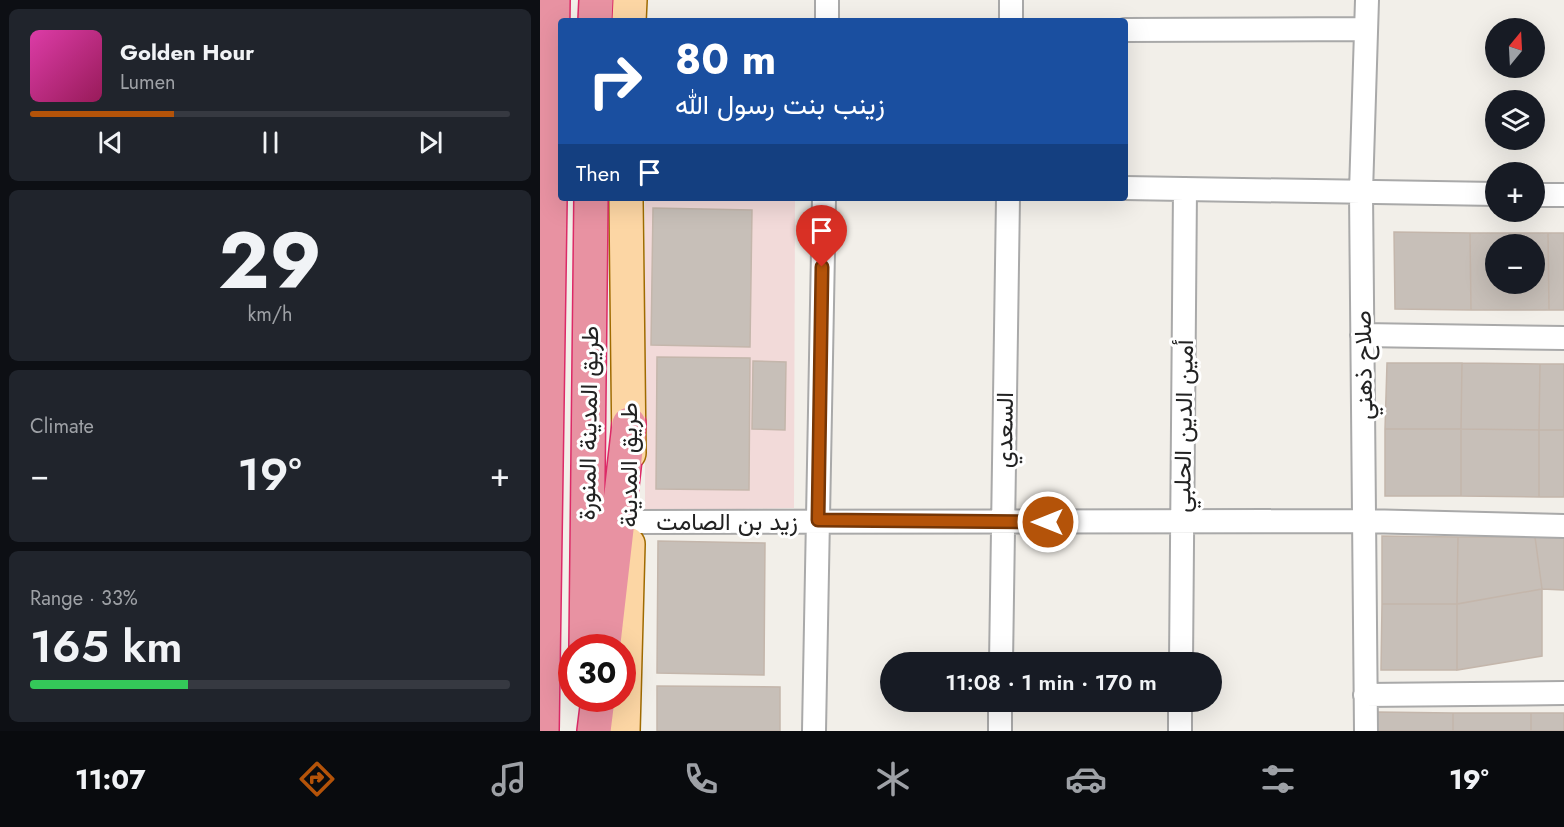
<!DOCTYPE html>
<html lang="en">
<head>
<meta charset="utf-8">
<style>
	body { margin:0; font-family:Jost,Vazirmatn,sans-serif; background:#20242c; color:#f1f3f6; height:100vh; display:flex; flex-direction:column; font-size:22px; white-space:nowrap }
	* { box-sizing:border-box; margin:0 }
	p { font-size:20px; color:#9ea1a6 }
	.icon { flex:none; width:33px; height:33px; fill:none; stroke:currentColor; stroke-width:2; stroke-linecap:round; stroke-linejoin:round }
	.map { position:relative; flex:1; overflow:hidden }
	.panel { display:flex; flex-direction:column; gap:9px; padding:9px; background:#0d0f14; width:540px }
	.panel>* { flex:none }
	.hud { position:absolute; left:18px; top:18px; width:570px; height:183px; border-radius:6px; box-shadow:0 6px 24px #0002; background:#1a4fa0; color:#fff; overflow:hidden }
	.needle { width:39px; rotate:18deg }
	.tools { position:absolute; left:945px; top:18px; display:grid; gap:12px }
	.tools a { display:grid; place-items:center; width:60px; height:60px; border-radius:50%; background:#171b24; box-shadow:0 6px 24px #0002; font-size:30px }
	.speed { position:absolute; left:18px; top:634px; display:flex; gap:12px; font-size:30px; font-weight:700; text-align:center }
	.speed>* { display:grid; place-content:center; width:78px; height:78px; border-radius:50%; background:#171b24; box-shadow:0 6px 24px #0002; line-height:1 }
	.speed .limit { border:9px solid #d22; background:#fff; color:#111 }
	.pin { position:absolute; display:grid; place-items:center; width:51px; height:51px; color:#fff; margin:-62px -26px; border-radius:50% 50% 50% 0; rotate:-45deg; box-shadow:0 0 6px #0007 }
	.pin .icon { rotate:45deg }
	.me { position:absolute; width:66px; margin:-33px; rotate:270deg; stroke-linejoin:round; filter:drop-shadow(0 0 4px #0008) }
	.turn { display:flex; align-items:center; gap:21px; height:126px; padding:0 18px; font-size:27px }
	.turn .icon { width:78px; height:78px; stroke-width:2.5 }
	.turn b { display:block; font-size:42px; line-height:51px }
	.then { display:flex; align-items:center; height:57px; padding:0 18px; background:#0003; gap:12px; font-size:22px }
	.big { font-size:45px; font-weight:600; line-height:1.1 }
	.panel .tile { flex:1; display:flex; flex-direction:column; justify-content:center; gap:9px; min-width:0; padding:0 21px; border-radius:9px; background:#20242c }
	.panel .dial { align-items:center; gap:0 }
	.dial b { font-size:78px; line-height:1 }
	.song { display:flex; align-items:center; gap:18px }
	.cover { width:72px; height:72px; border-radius:9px; background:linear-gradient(135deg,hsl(320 70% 55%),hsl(330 70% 35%)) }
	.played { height:6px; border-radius:3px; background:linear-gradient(90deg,#b45309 30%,#363941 30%) }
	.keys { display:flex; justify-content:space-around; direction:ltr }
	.heat { display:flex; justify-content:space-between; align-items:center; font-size:33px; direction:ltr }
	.charge { height:9px; border-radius:4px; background:linear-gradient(90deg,#34c759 33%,#363941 0) }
	.trip { position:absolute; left:340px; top:652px; width:342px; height:60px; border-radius:30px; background:#171b24; box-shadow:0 6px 24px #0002; font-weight:600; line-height:60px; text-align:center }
	.tab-bar { display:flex; height:96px; justify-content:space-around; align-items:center; background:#090b0e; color:#9ea1a6 }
	.tab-bar .icon { width:42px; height:42px }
	.tab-bar .active { color:#b45309 }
	.tab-bar b { font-size:27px; color:#f1f3f6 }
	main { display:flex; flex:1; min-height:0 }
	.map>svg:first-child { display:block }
	.commercial { fill:#f2dad9 }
	.building { fill:#c7bfb8; stroke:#c4b6ab; stroke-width:1.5; fill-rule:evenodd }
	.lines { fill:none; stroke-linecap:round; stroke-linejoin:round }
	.minor-casing { stroke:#a9a9a9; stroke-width:26 }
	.primary-casing { stroke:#a06b00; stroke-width:36 }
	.motorway-casing { stroke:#dc2a67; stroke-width:36 }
	.minor { stroke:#fff; stroke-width:22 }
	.primary { stroke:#fcd6a4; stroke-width:33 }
	.motorway { stroke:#e892a2; stroke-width:33 }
	.route-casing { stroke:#753606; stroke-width:15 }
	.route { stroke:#b45309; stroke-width:10 }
	.labels { text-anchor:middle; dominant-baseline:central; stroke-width:6; stroke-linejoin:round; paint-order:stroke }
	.street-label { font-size:24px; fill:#222; stroke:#fff }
</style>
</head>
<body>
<main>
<section class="panel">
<div class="tile">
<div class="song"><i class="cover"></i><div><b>Golden Hour</b><p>Lumen</p></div></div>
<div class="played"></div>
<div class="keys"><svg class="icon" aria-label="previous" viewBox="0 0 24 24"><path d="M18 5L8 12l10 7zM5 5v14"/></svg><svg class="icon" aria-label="pause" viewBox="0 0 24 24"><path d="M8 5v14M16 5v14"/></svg><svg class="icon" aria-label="next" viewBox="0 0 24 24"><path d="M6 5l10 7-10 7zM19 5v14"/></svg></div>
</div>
<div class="tile dial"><b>29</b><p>km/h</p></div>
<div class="tile"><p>Climate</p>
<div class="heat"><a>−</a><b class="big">19°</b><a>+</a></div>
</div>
<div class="tile"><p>Range · 33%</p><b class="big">165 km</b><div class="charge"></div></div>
</section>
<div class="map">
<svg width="1024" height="731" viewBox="0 0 1024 731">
	<rect width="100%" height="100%" fill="#f2efe9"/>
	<!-- commercial -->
	<path class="commercial" d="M105,198h150l-1,310 -149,3z"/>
	<!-- building -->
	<path class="building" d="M113,208l99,2 -2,137 -99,-2z
		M854,232l76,1 1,77 -76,-1z
		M930,233h78l1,77h-78zM956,244h38v40h-38z
		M1008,233h16v77h-15z
		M117,357l93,1 -1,132 -93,-1z
		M213,361l33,1 -1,68 -33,-1z
		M847,363h75l-1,66h-76z
		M922,363l78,1 -1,66 -78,-1z
		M1000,364h24v66h-25z
		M845,429h76v67h-76z
		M921,429l78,1v67l-78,-1z
		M999,430h25v67h-25z
		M842,536l76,1 -1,67h-75z
		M918,537h77l7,52 -85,15z
		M995,537l29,1v52l-22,-1z
		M118,541l107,2 -1,132 -107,-2z
		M1002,589v67l-85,14v-66z
		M842,604h75v66h-76z
		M117,686l123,1v44h-123z
		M837,712l76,1v18h-76z
		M913,713h78v18h-78z
		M991,713h33v18h-33z"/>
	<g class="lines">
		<defs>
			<path id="minor" d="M287,21v-21
				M471,21v-21
				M585,30l241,-1
				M585,188l371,6
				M994,195h30
				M822,335l202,3
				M88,522l736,-1 200,5
				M461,663l7,-465
				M641,663l4,-474
				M825,695l199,-2
				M274,731l10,-533
				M460,731v-29
				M640,731v-29
				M826,731l-5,-539 6,-192"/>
			<path id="primary" d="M89,21l1,-21
				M86,198l3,255
				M83,731l5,-187"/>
			<path id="motorway" d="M55,21l1,-21
				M64,643l25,-219
				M46,648l5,-450
				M2,731l11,-731
				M54,731l4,-32"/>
		</defs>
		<!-- minor casing -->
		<use href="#minor" class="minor-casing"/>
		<!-- primary casing -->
		<use href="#primary" class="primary-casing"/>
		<!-- motorway casing -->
		<use href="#motorway" class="motorway-casing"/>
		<!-- minor -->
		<use href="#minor" class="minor"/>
		<!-- primary -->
		<use href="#primary" class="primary"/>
		<!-- motorway -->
		<use href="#motorway" class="motorway"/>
	</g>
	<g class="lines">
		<defs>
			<path id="route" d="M282,267l-4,253 230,2"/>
		</defs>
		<!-- route casing -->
		<use href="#route" class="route-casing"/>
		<!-- route -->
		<use href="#route" class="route"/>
	</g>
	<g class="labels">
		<!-- street labels -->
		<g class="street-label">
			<text transform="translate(823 365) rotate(-91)">صلاح ذهني</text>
			<text transform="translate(48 423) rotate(-89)">طريق المدينة المنورة</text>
			<text transform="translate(643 426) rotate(-89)">أمين الدين الحلبي</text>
			<text transform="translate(464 430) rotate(-89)">السعدي</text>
			<text transform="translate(88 465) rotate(-90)">طريق المدينة</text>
			<text x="187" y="521">زيد بن الصامت</text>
		</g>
	</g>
</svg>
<div class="tools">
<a><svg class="needle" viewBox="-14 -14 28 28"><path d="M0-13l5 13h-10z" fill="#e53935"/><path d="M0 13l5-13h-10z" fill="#9ea1a6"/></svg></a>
<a><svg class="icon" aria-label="layers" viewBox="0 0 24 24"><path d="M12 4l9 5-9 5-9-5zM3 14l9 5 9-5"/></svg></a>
<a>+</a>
<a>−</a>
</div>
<div class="speed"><div class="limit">30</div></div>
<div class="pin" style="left:282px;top:267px;background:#d93025"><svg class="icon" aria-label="arrive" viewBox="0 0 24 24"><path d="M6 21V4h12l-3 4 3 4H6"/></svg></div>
<svg class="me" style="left:508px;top:522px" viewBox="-20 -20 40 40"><circle r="17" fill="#b45309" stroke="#fff" stroke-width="3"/><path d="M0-11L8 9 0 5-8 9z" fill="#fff"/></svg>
<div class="trip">11:08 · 1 min · 170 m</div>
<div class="hud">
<div class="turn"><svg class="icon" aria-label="right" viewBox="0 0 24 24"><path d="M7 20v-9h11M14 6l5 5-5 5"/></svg><div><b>80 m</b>زينب بنت رسول الله</div></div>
<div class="then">Then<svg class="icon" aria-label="arrive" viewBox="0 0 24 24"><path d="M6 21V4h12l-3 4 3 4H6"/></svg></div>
</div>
</div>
</main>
<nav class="tab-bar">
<b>11:07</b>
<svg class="icon active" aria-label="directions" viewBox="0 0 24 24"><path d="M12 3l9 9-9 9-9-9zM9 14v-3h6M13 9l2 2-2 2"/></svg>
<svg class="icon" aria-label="music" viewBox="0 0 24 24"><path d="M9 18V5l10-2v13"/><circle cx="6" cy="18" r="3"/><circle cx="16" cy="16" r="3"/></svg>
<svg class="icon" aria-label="phone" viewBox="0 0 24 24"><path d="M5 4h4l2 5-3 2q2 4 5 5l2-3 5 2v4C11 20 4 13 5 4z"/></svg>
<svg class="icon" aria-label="climate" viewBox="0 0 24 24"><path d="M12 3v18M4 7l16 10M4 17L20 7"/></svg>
<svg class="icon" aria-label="car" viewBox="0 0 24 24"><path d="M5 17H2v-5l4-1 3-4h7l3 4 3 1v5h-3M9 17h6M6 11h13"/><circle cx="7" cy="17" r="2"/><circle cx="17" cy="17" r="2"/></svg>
<svg class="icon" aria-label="filters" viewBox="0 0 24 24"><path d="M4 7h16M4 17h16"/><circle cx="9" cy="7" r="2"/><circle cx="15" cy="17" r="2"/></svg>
<b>19°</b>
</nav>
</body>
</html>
